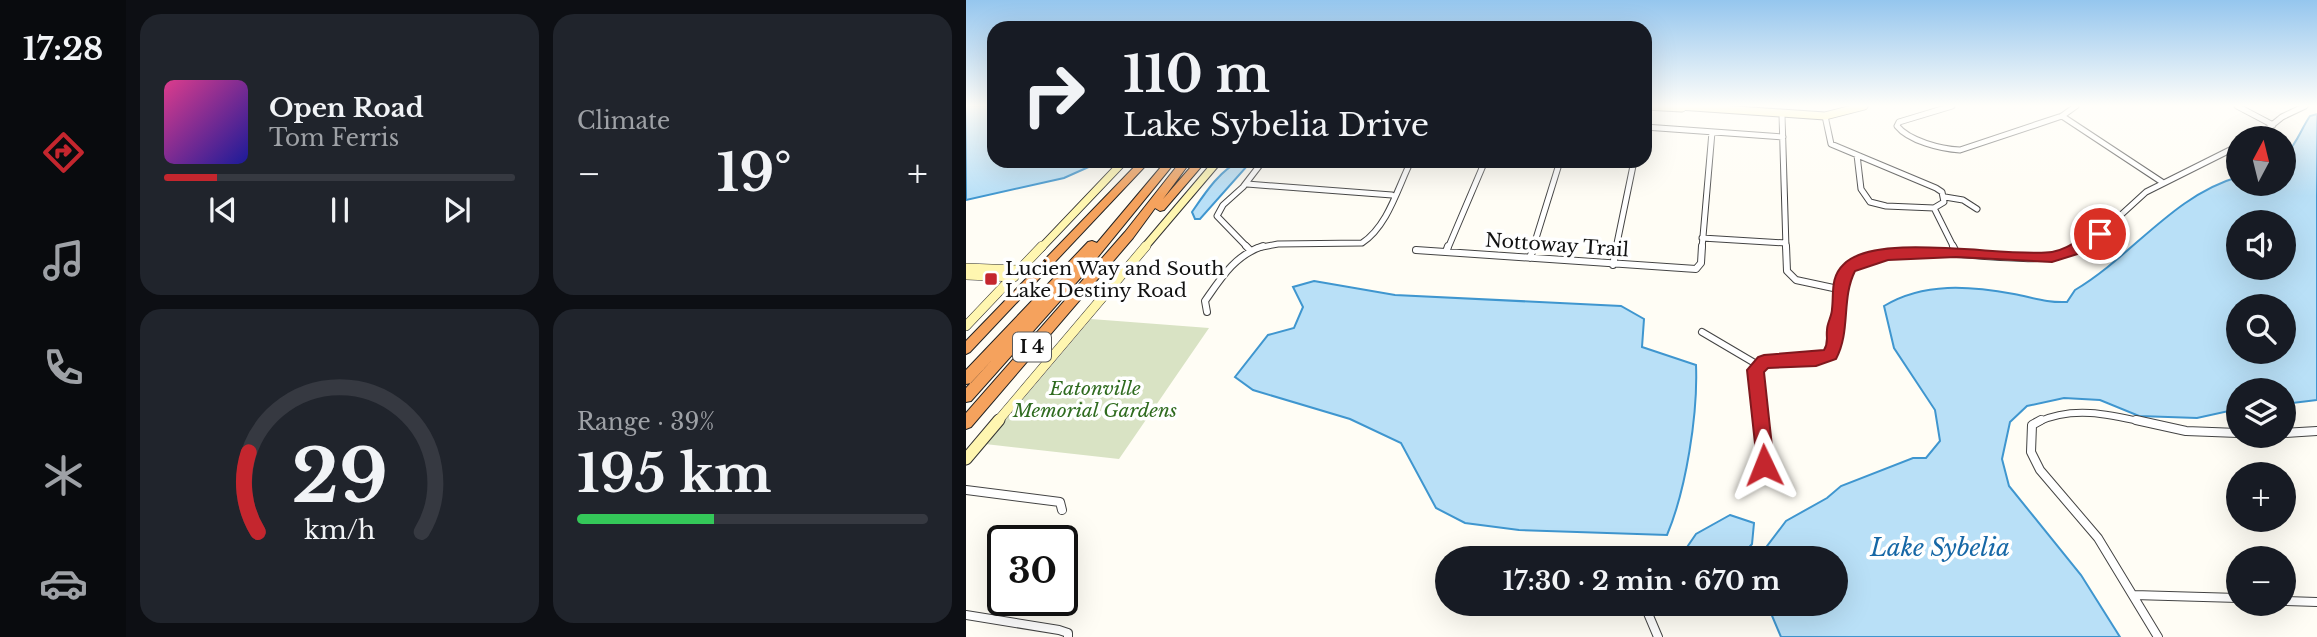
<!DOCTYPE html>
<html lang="en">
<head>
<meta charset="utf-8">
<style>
	body { margin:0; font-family:"Libre Baskerville",serif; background:#20242c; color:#f1f3f6; height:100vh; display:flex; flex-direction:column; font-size:26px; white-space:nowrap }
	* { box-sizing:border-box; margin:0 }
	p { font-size:23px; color:#9ea1a6 }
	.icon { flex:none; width:38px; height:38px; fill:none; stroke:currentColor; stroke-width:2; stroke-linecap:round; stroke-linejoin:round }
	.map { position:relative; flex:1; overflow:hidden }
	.details { display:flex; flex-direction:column; gap:14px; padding:14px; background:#0d0f14; width:840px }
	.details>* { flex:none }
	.top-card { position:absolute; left:21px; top:21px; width:665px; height:147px; border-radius:21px; box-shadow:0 7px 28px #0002; background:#171b24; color:#f1f3f6; overflow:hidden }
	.needle { width:46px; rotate:7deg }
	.fabs { position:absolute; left:1260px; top:126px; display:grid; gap:14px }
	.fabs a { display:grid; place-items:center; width:70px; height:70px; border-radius:50%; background:#171b24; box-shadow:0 7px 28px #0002; font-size:35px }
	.speed { position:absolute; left:21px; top:525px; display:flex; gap:14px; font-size:35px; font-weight:700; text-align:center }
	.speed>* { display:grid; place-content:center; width:91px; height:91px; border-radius:50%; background:#171b24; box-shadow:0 7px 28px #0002; line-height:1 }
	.speed .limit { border:4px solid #111; border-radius:10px; background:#fff; color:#111 }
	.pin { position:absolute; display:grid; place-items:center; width:60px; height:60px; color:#fff; margin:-30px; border:4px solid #fff; border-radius:50%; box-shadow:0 2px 7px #0007 }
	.me { position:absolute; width:77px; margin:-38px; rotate:358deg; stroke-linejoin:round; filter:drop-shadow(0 0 5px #0008) }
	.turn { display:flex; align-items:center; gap:24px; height:147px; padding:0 21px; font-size:32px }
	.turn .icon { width:91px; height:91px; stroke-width:2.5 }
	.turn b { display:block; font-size:49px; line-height:60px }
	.big { font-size:52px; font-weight:700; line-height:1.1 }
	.details .tile { flex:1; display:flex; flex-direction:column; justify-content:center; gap:10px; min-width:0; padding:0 24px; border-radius:21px; background:#20242c }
	.details .dial { align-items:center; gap:0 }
	.dial svg { height:182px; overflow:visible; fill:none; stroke:#363941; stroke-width:7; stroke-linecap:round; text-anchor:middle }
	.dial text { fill:#f1f3f6; stroke:none }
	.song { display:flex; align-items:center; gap:21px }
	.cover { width:84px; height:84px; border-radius:10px; background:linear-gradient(135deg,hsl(330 70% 55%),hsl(240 70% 35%)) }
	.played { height:7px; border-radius:4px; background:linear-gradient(90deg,#c4262e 15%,#363941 15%) }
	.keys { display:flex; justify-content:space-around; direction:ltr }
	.heat { display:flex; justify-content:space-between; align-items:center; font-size:38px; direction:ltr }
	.charge { height:10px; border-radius:5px; background:linear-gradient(90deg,#34c759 39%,#363941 0) }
	.details .tiles { flex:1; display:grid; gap:14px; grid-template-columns:repeat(2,1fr) }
	.trip { position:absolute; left:469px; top:546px; width:413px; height:70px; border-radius:35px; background:#171b24; box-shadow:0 7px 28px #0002; font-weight:700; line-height:70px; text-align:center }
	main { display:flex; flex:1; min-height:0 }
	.tab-bar { display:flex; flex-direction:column; width:126px; justify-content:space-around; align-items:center; background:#090b0e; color:#9ea1a6 }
	.tab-bar .icon { width:49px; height:49px }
	.tab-bar .on { color:#c4262e }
	.tab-bar b { font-size:32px; color:#f1f3f6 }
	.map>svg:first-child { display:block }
	.cemetery { fill:#d9e3c4 }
	.water { fill:#b9e0f7; stroke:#3f96cf; stroke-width:2; fill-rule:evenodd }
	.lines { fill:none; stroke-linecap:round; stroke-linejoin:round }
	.street-far2-casing { stroke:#444; stroke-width:7 }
	.street-far1-casing { stroke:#444; stroke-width:8 }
	.street-casing { stroke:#444; stroke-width:10 }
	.secondary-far2-casing { stroke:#333; stroke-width:9 }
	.secondary-far1-casing { stroke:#333; stroke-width:10 }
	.secondary-casing { stroke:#333; stroke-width:13 }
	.highway-casing { stroke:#222; stroke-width:2 }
	.street-far2 { stroke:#fff; stroke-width:5 }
	.street-far1 { stroke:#fff; stroke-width:6 }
	.street { stroke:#fff; stroke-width:8 }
	.secondary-far2 { stroke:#fff6b0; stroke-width:7 }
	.secondary-far1 { stroke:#fff6b0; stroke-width:9 }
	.secondary { stroke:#fff6b0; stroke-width:11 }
	.highway { fill:#f5a25d; fill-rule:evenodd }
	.route { fill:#c4262e; stroke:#7f191e; stroke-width:2 }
	.poi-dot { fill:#c4262e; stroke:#fff; stroke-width:2.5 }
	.labels { text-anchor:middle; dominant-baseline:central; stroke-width:7; stroke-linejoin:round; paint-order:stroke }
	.shield { fill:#fff; stroke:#585858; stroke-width:2 }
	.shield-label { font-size:18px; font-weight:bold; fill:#111 }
	.street-label { font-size:19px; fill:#111; stroke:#fff }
	.poi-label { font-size:19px; fill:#111; stroke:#fff; text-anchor:start }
	.park-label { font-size:19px; font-style:italic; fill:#2f6b1f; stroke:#fff }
	.near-water-label { font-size:24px; font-style:italic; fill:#1768a6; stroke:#fff }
</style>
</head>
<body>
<main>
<nav class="tab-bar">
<b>17:28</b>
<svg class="icon on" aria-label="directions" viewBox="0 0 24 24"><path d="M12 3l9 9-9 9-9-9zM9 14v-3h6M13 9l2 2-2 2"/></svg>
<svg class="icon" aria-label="music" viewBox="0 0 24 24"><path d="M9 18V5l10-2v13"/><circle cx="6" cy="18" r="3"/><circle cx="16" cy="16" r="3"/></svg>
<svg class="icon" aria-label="phone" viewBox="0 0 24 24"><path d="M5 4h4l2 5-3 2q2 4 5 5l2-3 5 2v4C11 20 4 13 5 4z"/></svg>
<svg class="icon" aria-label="climate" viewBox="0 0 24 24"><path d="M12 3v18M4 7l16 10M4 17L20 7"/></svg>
<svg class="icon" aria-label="car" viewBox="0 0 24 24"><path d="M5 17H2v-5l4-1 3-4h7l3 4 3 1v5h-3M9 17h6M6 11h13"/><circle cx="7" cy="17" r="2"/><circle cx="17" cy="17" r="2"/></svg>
</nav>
<section class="details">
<div class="tiles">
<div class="tile">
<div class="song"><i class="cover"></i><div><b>Open Road</b><p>Tom Ferris</p></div></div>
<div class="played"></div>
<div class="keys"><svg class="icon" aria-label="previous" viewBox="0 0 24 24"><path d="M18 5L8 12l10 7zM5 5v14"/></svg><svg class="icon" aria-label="pause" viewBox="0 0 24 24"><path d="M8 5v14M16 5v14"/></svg><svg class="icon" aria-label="next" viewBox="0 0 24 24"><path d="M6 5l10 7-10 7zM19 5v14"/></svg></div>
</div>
<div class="tile"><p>Climate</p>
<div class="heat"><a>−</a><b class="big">19°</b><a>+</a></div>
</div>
<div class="tile dial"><svg viewBox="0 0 100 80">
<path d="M14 69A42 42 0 1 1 86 69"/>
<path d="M14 69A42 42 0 0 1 10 34" stroke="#c4262e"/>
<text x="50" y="56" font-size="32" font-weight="700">29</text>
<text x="50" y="72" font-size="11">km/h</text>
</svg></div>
<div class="tile"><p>Range · 39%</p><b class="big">195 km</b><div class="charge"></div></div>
</div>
</section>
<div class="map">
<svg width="1351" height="637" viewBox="0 0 1351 637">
	<rect width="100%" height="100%" fill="#fffdf5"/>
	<!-- cemetery -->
	<path class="cemetery" d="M125,319l118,9 -90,131 -134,-15z"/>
	<!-- water -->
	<path class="water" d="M0,106h28v55h108l-38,17 -98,22z
		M1351,114v286l-33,4v-14h-46v19l-41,9 -58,-2 -39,-16 -36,-2 -37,8 -17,16 -8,37 7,27 72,89 39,62h-339l-14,-33h69v-46h-78l28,-37 41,-23 14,-12 72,-28h13l14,-17 -5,-31 -41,-62 -10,-42c40,-24 86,-20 130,-12 20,4 34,9 53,8l8,-12c56,-33 99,-95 163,-113v7h46v-28c12,-10 17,-27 26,-40zM1318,222v46h-46v-46zM1318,306v46h-46v-46z
		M274,162l8,3 -48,54h-5l-3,-7c11,-16 29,-44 48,-50z
		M348,281l81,14 226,11 23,13 -2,28 54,18c2,49 -10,125 -29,170l-148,-5 -54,-7 -29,-15 -35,-65 -51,-24 -97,-29 -18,-13 33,-42 26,-7 9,-21 -10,-20z
		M764,515l24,8 -2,21 -12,14h-71l14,-5 13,-19z"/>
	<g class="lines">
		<defs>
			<path id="street-far2" d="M986,106l-53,16 -2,4c12,15 44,23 63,24l102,-34 14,-10
				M1271,106l36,19
				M816,115l4,133
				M859,116l6,28 105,44 6,4 2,10 -10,6
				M1096,116l100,66
				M679,127l138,10
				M1290,138l26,-21 23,-11
				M891,155l4,34 9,13 16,4 48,2
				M281,184l145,11
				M979,197l18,3 14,9
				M968,208l20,40
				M736,238l84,5
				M282,248l-31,-32 6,-11 20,-18 20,-26
				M291,248l21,-4 84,-1c26,-17 36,-56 49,-82
				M482,248l37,-87
				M567,248l27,-87
				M650,248l18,-87
				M736,248l10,-116
				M1109,248l25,-14 46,-42 92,-46"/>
			<path id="street-far1" d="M280,246l4,4
				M820,246l1,25 9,9 42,9
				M987,246l3,6
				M450,250l280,19 5,-6 1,-17
				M480,252l2,-6
				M564,258l4,-12
				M647,265l4,-19
				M241,312l-2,-11c16,-23 30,-46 58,-55
				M736,332l56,33
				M794,422l-4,-52 8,-8 53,-3 13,-4c15,-25 1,-64 18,-86 29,-37 176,1 216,-15 5,-2 10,-5 14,-8
				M1072,422c34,-16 70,-8 105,0"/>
			<path id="street" d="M794,420l4,45
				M1075,420l-9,5 -1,27 9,18 58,68 60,99
				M1170,420l50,11 52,2
				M1318,433l33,-2
				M0,490l94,12 2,8
				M1168,595l104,3
				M1318,601l33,1
				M678,604l14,33
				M0,615l93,15 9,3v4"/>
			<path id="secondary-far2" d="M679,106l37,2
				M713,106l146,10 39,-10
				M75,248l83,-87
				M178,248l74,-87"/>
			<path id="secondary-far1" d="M0,268l55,2
				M0,275l48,2
				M0,326l76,-80
				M31,422l149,-176"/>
			<path id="secondary" d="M0,459l33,-39"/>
			<path id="highway" d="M174,161h10l-180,191 -4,2v-13z
				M200,161h10l-92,113 -113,127 -5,1v-14l27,-29 -22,24 -5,1v-14l122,-128 4,-1 5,2z
				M215,161h10l-28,38 33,-38h10l-42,49 -4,1 -5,-3 -22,30 -162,189 -5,2v-16l159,-181z"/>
		</defs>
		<!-- street-far2 casing -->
		<use href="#street-far2" class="street-far2-casing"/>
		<!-- street-far1 casing -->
		<use href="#street-far1" class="street-far1-casing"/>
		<!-- street casing -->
		<use href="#street" class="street-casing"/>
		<!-- secondary-far2 casing -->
		<use href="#secondary-far2" class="secondary-far2-casing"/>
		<!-- secondary-far1 casing -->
		<use href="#secondary-far1" class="secondary-far1-casing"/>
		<!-- secondary casing -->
		<use href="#secondary" class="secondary-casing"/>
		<!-- highway casing -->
		<use href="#highway" class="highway-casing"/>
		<!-- street-far2 -->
		<use href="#street-far2" class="street-far2"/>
		<!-- street-far1 -->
		<use href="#street-far1" class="street-far1"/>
		<!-- street -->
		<use href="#street" class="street"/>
		<!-- secondary-far2 -->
		<use href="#secondary-far2" class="secondary-far2"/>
		<!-- secondary-far1 -->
		<use href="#secondary-far1" class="secondary-far1"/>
		<!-- secondary -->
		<use href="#secondary" class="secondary"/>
		<!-- highway -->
		<use href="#highway" class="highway"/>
	</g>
	<!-- sky -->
	<linearGradient id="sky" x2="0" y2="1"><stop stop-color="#95c6ee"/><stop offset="0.54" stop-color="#fffefa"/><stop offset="1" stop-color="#fffefa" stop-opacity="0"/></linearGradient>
	<rect width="1351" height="196" fill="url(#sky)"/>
	<!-- route -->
	<path class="route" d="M1134,229l7,5 -2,3 -21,15 -32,10 -96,-5 -68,3 -33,11c-14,28 -4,60 -19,88l-20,7 -48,2 -4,4 10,93 -3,6h-13l-11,-101 11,-13 6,-2 60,-5c5,-8 2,-12 3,-20 0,-7 5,-14 5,-21 2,-16 -2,-32 12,-45 33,-33 164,-6 208,-12 19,-3 31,-18 48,-23z"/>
	<!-- markers -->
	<rect class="poi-dot" x="18" y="272" width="14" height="14" rx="3.5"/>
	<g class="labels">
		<!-- shield labels -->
		<rect class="shield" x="47" y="332.5" width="38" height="29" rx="5"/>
		<g class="shield-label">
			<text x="66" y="347">I 4</text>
		</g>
		<!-- street labels -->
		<g class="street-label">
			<text transform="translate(591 245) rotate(4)">Nottoway Trail</text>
		</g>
		<!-- poi labels -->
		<g class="poi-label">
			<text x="39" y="268">Lucien Way and South<tspan x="39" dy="22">Lake Destiny Road</tspan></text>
		</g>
		<!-- park labels -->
		<g class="park-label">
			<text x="129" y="388">Eatonville<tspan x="129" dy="22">Memorial Gardens</tspan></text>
		</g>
		<!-- near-water labels -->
		<g class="near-water-label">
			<text x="974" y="547">Lake Sybelia</text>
		</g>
	</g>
</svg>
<div class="fabs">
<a><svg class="needle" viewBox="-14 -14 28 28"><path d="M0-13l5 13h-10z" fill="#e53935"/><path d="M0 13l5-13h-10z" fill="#9ea1a6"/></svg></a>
<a><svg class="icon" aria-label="sound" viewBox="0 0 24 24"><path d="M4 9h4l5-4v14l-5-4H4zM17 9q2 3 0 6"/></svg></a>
<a><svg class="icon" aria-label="search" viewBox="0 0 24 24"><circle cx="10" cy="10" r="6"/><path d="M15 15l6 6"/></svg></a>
<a><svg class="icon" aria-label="layers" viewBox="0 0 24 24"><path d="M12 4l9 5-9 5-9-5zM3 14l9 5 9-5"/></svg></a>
<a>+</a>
<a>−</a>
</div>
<div class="speed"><div class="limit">30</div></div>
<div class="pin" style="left:1134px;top:234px;background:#d93025"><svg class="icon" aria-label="arrive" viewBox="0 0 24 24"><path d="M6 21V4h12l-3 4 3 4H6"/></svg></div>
<svg class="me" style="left:798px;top:465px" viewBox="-20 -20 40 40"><path d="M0-17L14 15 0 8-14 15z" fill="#c4262e" stroke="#fff" stroke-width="4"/></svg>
<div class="trip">17:30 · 2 min · 670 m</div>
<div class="top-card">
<div class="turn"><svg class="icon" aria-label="right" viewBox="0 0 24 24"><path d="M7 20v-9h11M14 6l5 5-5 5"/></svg><div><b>110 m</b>Lake Sybelia Drive</div></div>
</div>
</div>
</main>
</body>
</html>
